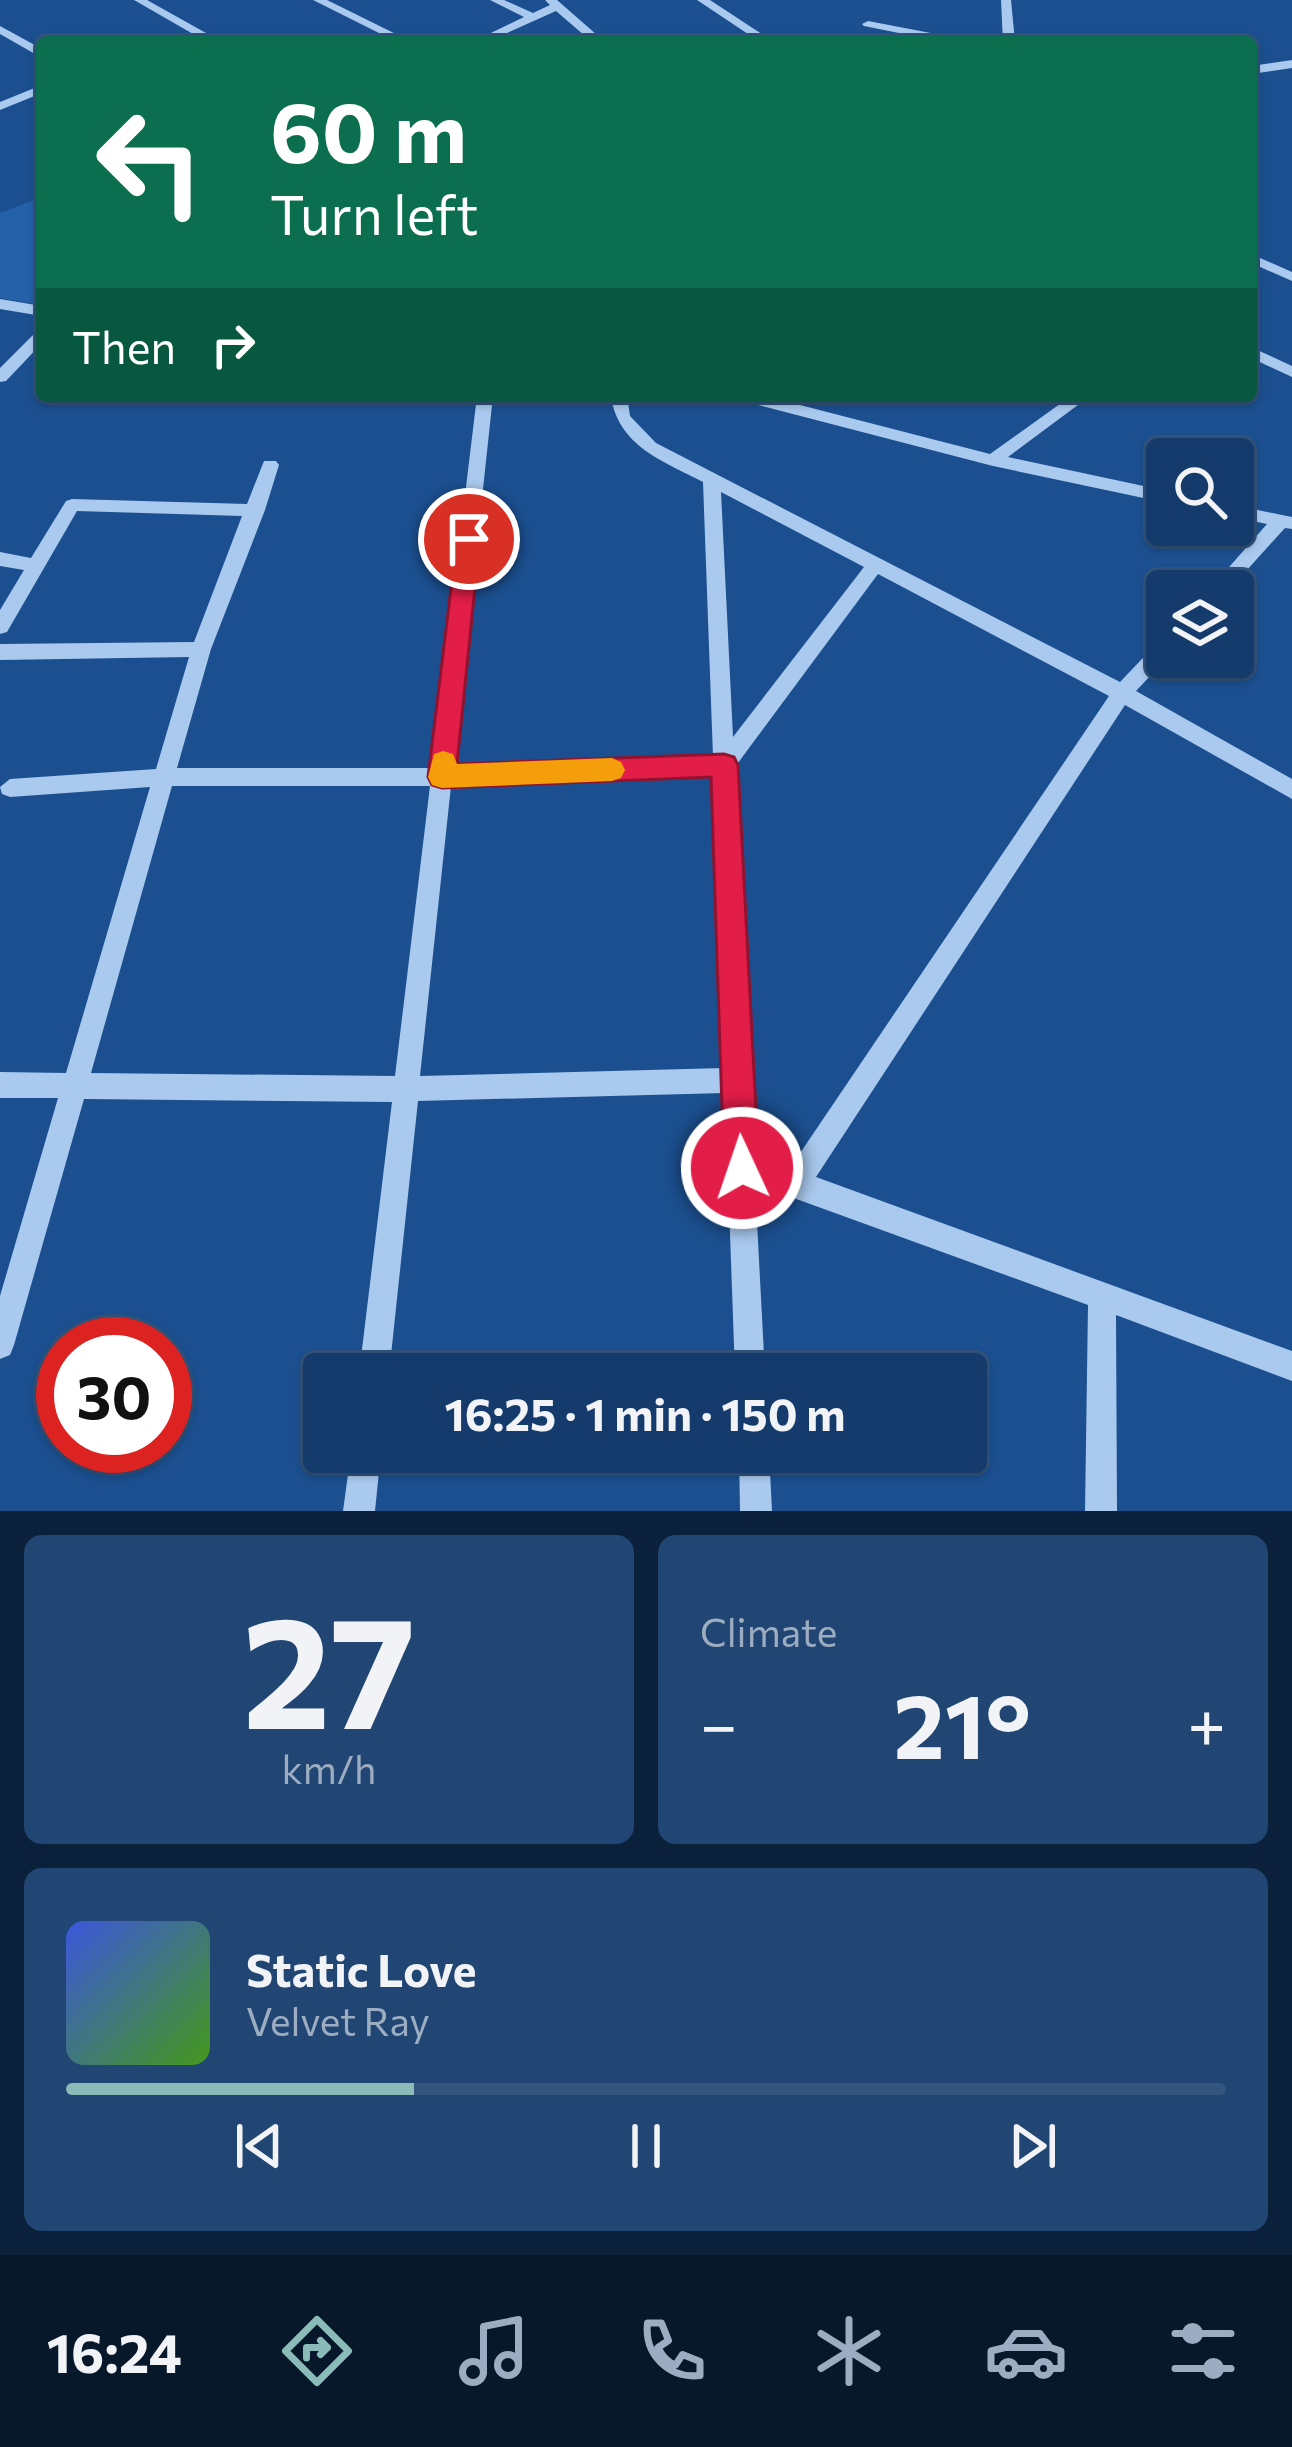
<!DOCTYPE html>
<html lang="en">
<head>
<meta charset="utf-8">
<style>
	body { margin:0; font-family:Commissioner,sans-serif; background:#214673; color:#f1f3f6; height:100vh; display:flex; flex-direction:column; font-size:45px; white-space:nowrap }
	* { box-sizing:border-box; margin:0 }
	p { font-size:39px; color:#9dadc1 }
	.icon { flex:none; width:66px; height:66px; fill:none; stroke:currentColor; stroke-width:2; stroke-linecap:round; stroke-linejoin:round }
	.map { position:relative; height:1511px; overflow:hidden }
	.side { display:flex; flex-direction:column; gap:24px; padding:24px; background:#0b203b; flex:1 }
	.side>* { flex:none }
	.guide { position:absolute; left:36px; top:36px; width:1221px; height:366px; border-radius:12px; box-shadow:0 3px 9px #0004,0 0 0 3px #33557e; background:#0b6e4f; color:#fff; overflow:hidden }
	.tools { position:absolute; left:1146px; top:438px; display:grid; gap:24px }
	.tools a { display:grid; place-items:center; width:108px; height:108px; border-radius:12px; background:#143b6b; box-shadow:0 3px 9px #0004,0 0 0 3px #33557e; font-size:60px }
	.speed { position:absolute; left:36px; top:1317px; display:flex; gap:24px; font-size:60px; font-weight:700; text-align:center }
	.speed>* { display:grid; place-content:center; width:156px; height:156px; border-radius:50%; background:#143b6b; box-shadow:0 3px 9px #0004,0 0 0 3px #33557e; line-height:1 }
	.speed .limit { border:18px solid #d22; background:#fff; color:#111 }
	.pin { position:absolute; display:grid; place-items:center; width:102px; height:102px; color:#fff; margin:-51px; border:6px solid #fff; border-radius:50%; box-shadow:0 3px 12px #0007 }
	.me { position:absolute; width:132px; margin:-66px; rotate:357deg; stroke-linejoin:round; filter:drop-shadow(0 0 9px #0008) }
	.turn { display:flex; align-items:center; gap:42px; height:252px; padding:0 36px; font-size:54px }
	.turn .icon { width:156px; height:156px; stroke-width:2.5 }
	.turn b { display:block; font-size:84px; line-height:102px }
	.then { display:flex; align-items:center; height:114px; padding:0 36px; background:#0003; gap:24px; font-size:45px }
	.big { font-size:90px; font-weight:700; line-height:1.1 }
	.side .tile { flex:1; display:flex; flex-direction:column; justify-content:center; gap:18px; min-width:0; padding:0 42px; border-radius:18px; background:#214673 }
	.side .dial { align-items:center; gap:0 }
	.dial b { font-size:156px; line-height:1 }
	.song { display:flex; align-items:center; gap:36px }
	.cover { width:144px; height:144px; border-radius:18px; background:linear-gradient(135deg,hsl(230 70% 55%),hsl(100 70% 35%)) }
	.played { height:12px; border-radius:6px; background:linear-gradient(90deg,#8bbbb9 30%,#33557e 30%) }
	.keys { display:flex; justify-content:space-around; direction:ltr }
	.heat { display:flex; justify-content:space-between; align-items:center; font-size:66px; direction:ltr }
	.side .tiles { flex:1; display:grid; gap:24px; grid-template-columns:1fr 1fr }
	.tile:last-child { grid-column:span 2 }
	.trip { position:absolute; left:303px; top:1353px; width:684px; height:120px; border-radius:12px; background:#143b6b; box-shadow:0 3px 9px #0004,0 0 0 3px #33557e; font-weight:700; line-height:120px; text-align:center }
	.tabs { display:flex; height:192px; justify-content:space-around; align-items:center; background:#08182b; color:#9dadc1 }
	.tabs .icon { width:84px; height:84px }
	.tabs .current { color:#8bbbb9 }
	.tabs b { font-size:54px; color:#f1f3f6 }
	.map>svg:first-child { display:block }
	.green { fill:#2461a8 }
	.lines { fill:none; stroke-linecap:round; stroke-linejoin:round }
	.minor { fill:#a9c9ee; fill-rule:evenodd }
	.route { fill:#e11d48; stroke:#92132f; stroke-width:3 }
	.slow { fill:#f59e0b }
</style>
</head>
<body>
<div class="map">
<svg width="1292" height="1511" viewBox="0 0 1292 1511">
	<rect width="100%" height="100%" fill="#1b4f8f"/>
	<!-- green -->
	<path class="green" d="M42,197v108l-42,-7v-85z"/>
	<g class="lines">
		<!-- minor -->
		<path class="minor" d="M134,0h13l75,42h-15z
			M313,0h14l85,42h-15z
			M490,0h14l29,13 17,-8 -5,-5h12l48,42h-13l-36,-31 -69,31h-15l52,-25z
			M697,0h13l64,42h-14z
			M1001,0h10l4,42h-12z
			M868,21l94,18 6,3h-24l-80,-16 -2,-2z
			M0,26l42,23v9l-42,-24z
			M1292,60v8l-41,6v-8z
			M42,85v8l-42,17v-8z
			M1251,254l41,18v9l-41,-18z
			M0,299l42,7v10l-42,-7z
			M42,329v14l-36,38 -6,1v-14l37,-37z
			M1251,347l41,19v11l-41,-19z
			M477,396h16l-40,372 260,-11 -10,-275c-40,-21 -85,-36 -92,-86h16l3,20 26,27 464,239 40,-42 7,-3 1,20 -32,34 156,88v20l-167,-94 -309,472 476,174v30l-176,-66 1,196h-32l3,-206 -333,-121 10,190h-30l-10,-281 -307,8 -29,273h-30l33,-272 -308,-3 -70,246 -4,10 -10,4v-63l58,-198h-58v-26l66,1 84,-286 -140,10 -8,-3 -2,-7 10,-8 146,-10 33,-112 -189,3v-16l194,-2 48,-126 -165,-5 -70,121 -7,2v-24l24,-40 -24,-4v-14l31,6 35,-57 6,-2 175,5 17,-43h12l3,4 -14,45 -54,139 -34,119h255zM721,492l143,75 -131,170zM878,574l231,122 -319,472 -36,-11 -19,-390zM714,774l10,294 -304,8 31,-290zM172,786h258l-35,290 -304,-3z
			M737,396h28l225,58 81,-58h19l-82,61 159,34v12l-174,-37 -254,-66z
			M1233,505l59,12v12l-7,-1 -57,63h-20l59,-67 -34,-7z
			M351,1452h30l-6,59h-32z
			M739,1452h30l3,59h-32z"/>
	</g>
	<!-- route -->
	<path class="route" d="M469,530l11,9 -23,225 267,-10 10,3 4,8 21,403 -5,12 -12,5 -13,-5 -5,-12 -13,-391 -269,11 -10,-3 -4,-8 29,-238z"/>
	<!-- slow -->
	<path class="slow" d="M443,751l10,3 4,10 155,-6 9,4 4,8 -4,8 -9,3 -170,7 -10,-3 -4,-8 6,-23z"/>
</svg>
<div class="tools">
<a><svg class="icon" aria-label="search" viewBox="0 0 24 24"><circle cx="10" cy="10" r="6"/><path d="M15 15l6 6"/></svg></a>
<a><svg class="icon" aria-label="layers" viewBox="0 0 24 24"><path d="M12 4l9 5-9 5-9-5zM3 14l9 5 9-5"/></svg></a>
</div>
<div class="speed"><div class="limit">30</div></div>
<div class="pin" style="left:469px;top:539px;background:#d93025"><svg class="icon" aria-label="arrive" viewBox="0 0 24 24"><path d="M6 21V4h12l-3 4 3 4H6"/></svg></div>
<svg class="me" style="left:742px;top:1168px" viewBox="-20 -20 40 40"><circle r="17" fill="#e11d48" stroke="#fff" stroke-width="3"/><path d="M0-11L8 9 0 5-8 9z" fill="#fff"/></svg>
<div class="trip">16:25 · 1 min · 150 m</div>
<div class="guide">
<div class="turn"><svg class="icon" aria-label="left" viewBox="0 0 24 24"><path d="M17 20v-9H6M10 6l-5 5 5 5"/></svg><div><b>60 m</b>Turn left</div></div>
<div class="then">Then<svg class="icon" aria-label="right" viewBox="0 0 24 24"><path d="M7 20v-9h11M14 6l5 5-5 5"/></svg></div>
</div>
</div>
<section class="side">
<div class="tiles">
<div class="tile dial"><b>27</b><p>km/h</p></div>
<div class="tile"><p>Climate</p>
<div class="heat"><a>−</a><b class="big">21°</b><a>+</a></div>
</div>
<div class="tile">
<div class="song"><i class="cover"></i><div><b>Static Love</b><p>Velvet Ray</p></div></div>
<div class="played"></div>
<div class="keys"><svg class="icon" aria-label="previous" viewBox="0 0 24 24"><path d="M18 5L8 12l10 7zM5 5v14"/></svg><svg class="icon" aria-label="pause" viewBox="0 0 24 24"><path d="M8 5v14M16 5v14"/></svg><svg class="icon" aria-label="next" viewBox="0 0 24 24"><path d="M6 5l10 7-10 7zM19 5v14"/></svg></div>
</div>
</div>
</section>
<nav class="tabs">
<b>16:24</b>
<svg class="icon current" aria-label="directions" viewBox="0 0 24 24"><path d="M12 3l9 9-9 9-9-9zM9 14v-3h6M13 9l2 2-2 2"/></svg>
<svg class="icon" aria-label="music" viewBox="0 0 24 24"><path d="M9 18V5l10-2v13"/><circle cx="6" cy="18" r="3"/><circle cx="16" cy="16" r="3"/></svg>
<svg class="icon" aria-label="phone" viewBox="0 0 24 24"><path d="M5 4h4l2 5-3 2q2 4 5 5l2-3 5 2v4C11 20 4 13 5 4z"/></svg>
<svg class="icon" aria-label="climate" viewBox="0 0 24 24"><path d="M12 3v18M4 7l16 10M4 17L20 7"/></svg>
<svg class="icon" aria-label="car" viewBox="0 0 24 24"><path d="M5 17H2v-5l4-1 3-4h7l3 4 3 1v5h-3M9 17h6M6 11h13"/><circle cx="7" cy="17" r="2"/><circle cx="17" cy="17" r="2"/></svg>
<svg class="icon" aria-label="filters" viewBox="0 0 24 24"><path d="M4 7h16M4 17h16"/><circle cx="9" cy="7" r="2"/><circle cx="15" cy="17" r="2"/></svg>
</nav>
</body>
</html>
